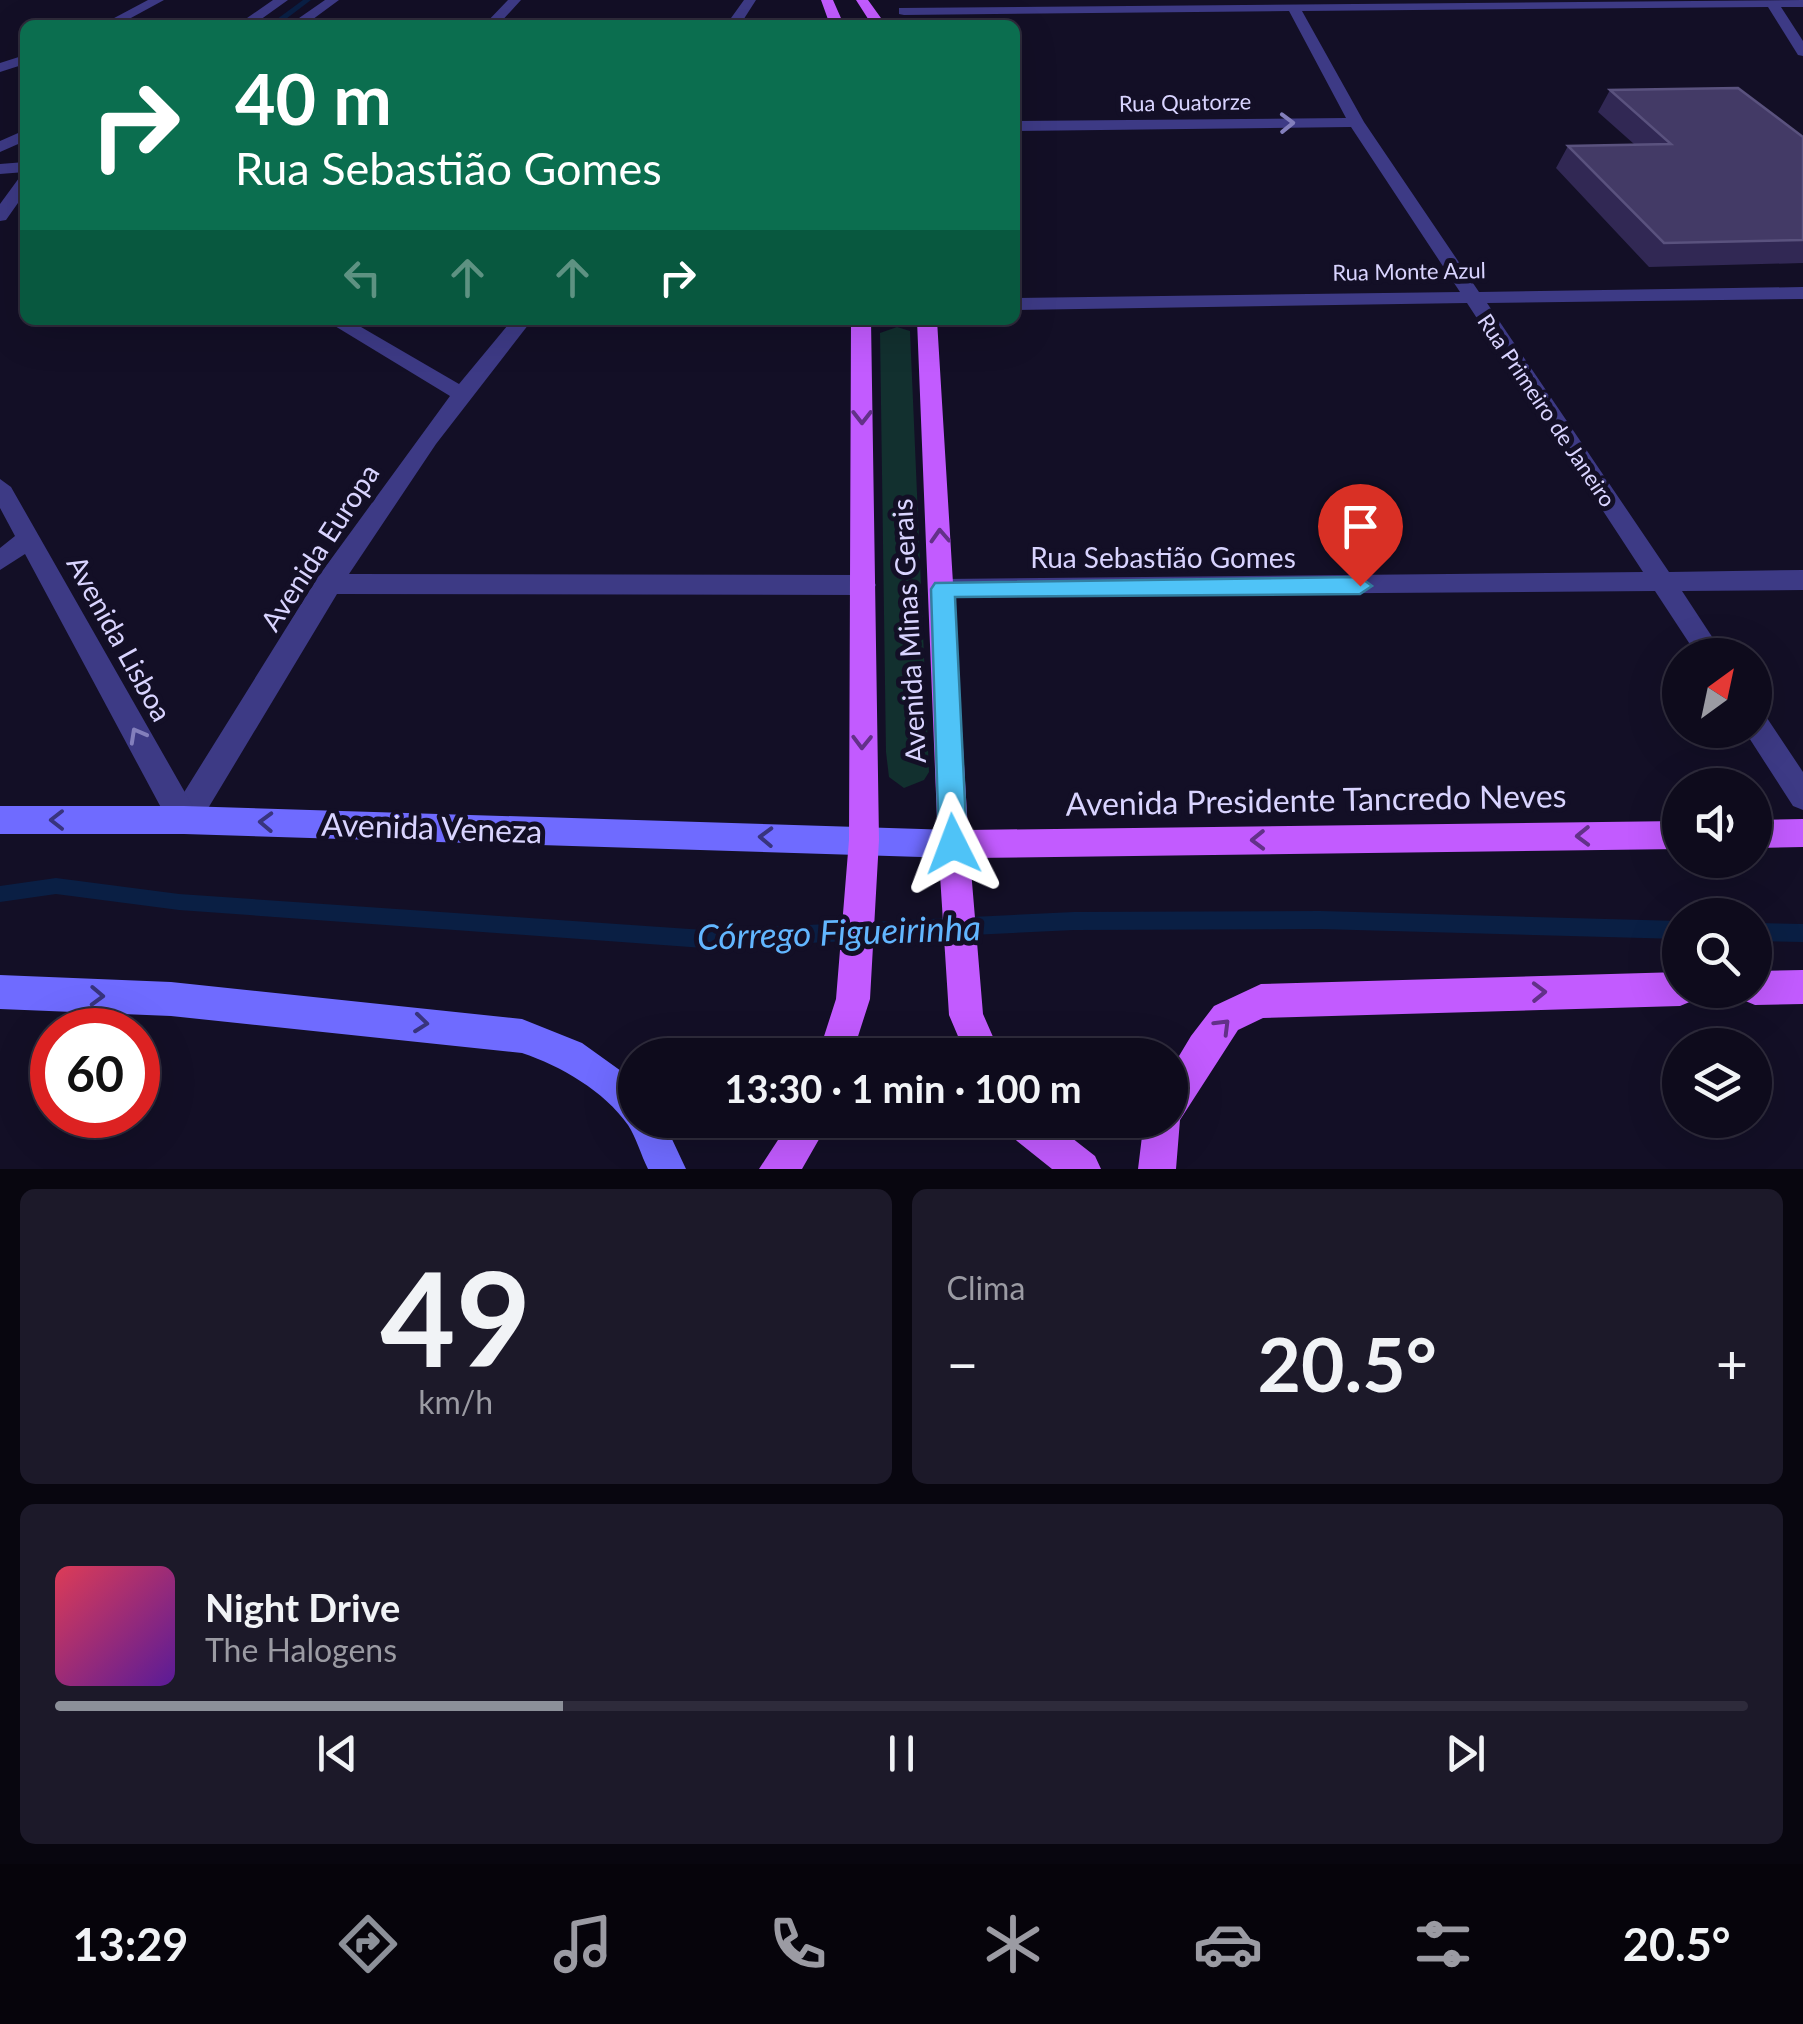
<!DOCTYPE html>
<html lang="pt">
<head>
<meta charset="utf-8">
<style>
	body { margin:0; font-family:Lato,sans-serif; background:#1c1929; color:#f1f3f6; height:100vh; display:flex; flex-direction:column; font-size:38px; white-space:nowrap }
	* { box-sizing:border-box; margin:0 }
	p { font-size:32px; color:#9b9ba3 }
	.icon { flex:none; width:55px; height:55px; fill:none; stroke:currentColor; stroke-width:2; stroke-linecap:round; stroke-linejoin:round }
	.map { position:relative; height:1169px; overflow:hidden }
	.details { display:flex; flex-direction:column; gap:20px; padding:20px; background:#08060f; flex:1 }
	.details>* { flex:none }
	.guide { position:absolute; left:20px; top:20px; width:1000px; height:305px; border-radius:15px; box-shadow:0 10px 40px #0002,0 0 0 2px #2e2b3b; background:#0b6e4f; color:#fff; overflow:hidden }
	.needle { width:65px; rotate:33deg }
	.tools { position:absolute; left:1662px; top:638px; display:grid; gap:20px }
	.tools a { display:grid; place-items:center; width:110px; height:110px; border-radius:50%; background:#0e0b1c; box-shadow:0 10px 40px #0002,0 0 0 2px #2e2b3b; font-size:50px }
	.speed { position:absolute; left:30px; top:1008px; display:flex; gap:20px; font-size:50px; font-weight:700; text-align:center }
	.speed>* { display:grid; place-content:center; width:130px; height:130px; border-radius:50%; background:#0e0b1c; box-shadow:0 10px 40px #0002,0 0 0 2px #2e2b3b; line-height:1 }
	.speed .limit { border:15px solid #d22; background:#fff; color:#111 }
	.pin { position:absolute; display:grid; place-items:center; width:85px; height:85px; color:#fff; margin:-102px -42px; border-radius:50% 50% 50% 0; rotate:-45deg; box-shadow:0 0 10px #0007 }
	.pin .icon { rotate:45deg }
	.me { position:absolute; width:110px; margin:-55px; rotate:357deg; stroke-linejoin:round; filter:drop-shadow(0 0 8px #0008) }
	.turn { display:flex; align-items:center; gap:35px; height:210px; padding:0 50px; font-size:45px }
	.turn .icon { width:130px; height:130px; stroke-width:2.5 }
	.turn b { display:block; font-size:70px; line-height:85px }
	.lanes { display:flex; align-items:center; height:95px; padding:0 50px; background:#0003; justify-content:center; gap:50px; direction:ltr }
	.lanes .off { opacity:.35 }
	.big { font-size:75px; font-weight:700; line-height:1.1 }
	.details .widget { flex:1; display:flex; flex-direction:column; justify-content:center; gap:15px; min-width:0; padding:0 35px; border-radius:15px; background:#1c1929 }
	.details .dial { align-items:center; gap:0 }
	.dial b { font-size:130px; line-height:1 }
	.song { display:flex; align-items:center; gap:30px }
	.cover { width:120px; height:120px; border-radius:15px; background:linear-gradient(135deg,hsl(350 70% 55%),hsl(270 70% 35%)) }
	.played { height:10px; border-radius:5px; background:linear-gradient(90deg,#8c9099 30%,#2e2b3b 30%) }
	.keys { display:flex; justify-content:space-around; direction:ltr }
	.heat { display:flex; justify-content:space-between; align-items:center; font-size:55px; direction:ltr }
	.details .tiles { flex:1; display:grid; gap:20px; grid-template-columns:1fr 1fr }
	.widget:last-child { grid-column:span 2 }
	.trip { position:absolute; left:618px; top:1038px; width:570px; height:100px; border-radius:50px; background:#0e0b1c; box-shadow:0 10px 40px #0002,0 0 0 2px #2e2b3b; font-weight:700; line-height:100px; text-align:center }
	.tab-bar { display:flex; height:160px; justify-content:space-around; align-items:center; background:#06040b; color:#9b9ba3 }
	.tab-bar .icon { width:70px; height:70px }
	.tab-bar .selected { color:#8c9099 }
	.tab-bar b { font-size:45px; color:#f1f3f6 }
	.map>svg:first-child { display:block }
	.green { fill:#12302f }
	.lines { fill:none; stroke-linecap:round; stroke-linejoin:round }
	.stream { fill:#0a1f44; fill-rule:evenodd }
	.minor { fill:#3d3a85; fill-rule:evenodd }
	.tertiary { fill:#3d3a85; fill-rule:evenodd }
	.secondary { fill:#6f6bff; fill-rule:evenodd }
	.primary { fill:#c25bff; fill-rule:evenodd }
	.wall { fill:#312854 }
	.building { fill:#433a66; stroke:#5a527e; stroke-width:2.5 }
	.oneway { stroke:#837fbc }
	.oneway2 { stroke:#623188 }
	.oneway3 { stroke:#38347d }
	.route { fill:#4fc3f7; stroke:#337fa1; stroke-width:2.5 }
	.labels { text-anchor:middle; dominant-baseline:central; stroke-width:10; stroke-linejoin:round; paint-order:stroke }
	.far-street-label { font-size:22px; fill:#d9d4ff; stroke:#130f26 }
	.street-label { font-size:28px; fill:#d9d4ff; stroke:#130f26 }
	.near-street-label { font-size:32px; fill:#d9d4ff; stroke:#130f26 }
	.near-water-label { font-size:35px; font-style:italic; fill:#62b6ff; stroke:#130f26 }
</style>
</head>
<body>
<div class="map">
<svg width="1803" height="1169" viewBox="0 0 1803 1169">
	<rect width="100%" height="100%" fill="#130f26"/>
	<!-- green -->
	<path class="green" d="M897,327l13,4 19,441 -5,8 -20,8 -15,-11 -3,-25 -6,-419z"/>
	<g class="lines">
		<!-- stream -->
		<path class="stream" d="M303,0h8l-33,25h-9z
			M56,878l123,16 525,36 370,-18 246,-1 360,10v18l-360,-10 -246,1 -370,18 -525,-38 -123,-16 -56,8v-16z
			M1755,923l48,1v18l-48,-1z"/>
		<!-- minor -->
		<path class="minor" d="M148,0h16l-46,25h-17z
			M508,0h13l-23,25h-14z
			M744,0h12l-16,25h-14z
			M1803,0v7h-22l22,34v15l-5,-1 -30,-48 -466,4 62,111 115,170 324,-5v12l-316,4 182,269 134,-2v20l-121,1 42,64h-27l-42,-64 -721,5 -4,-7 4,-7 9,-3 700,-7 -176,-269 -452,7v-12l445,-6 -109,-165 -336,4v-10l331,-3 -57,-107 -385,4 -5,-1v-6z
			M25,55v9l-25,8v-9z
			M25,162v10l-25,2v-10z
			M325,320h24l110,64 53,-64h20l-96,124 -87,130 514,1 9,3 4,7 -4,7 -9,3 -526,-1 -142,236 -11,4 -11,-4 -4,-10 4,-10 145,-233 132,-181z
			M1755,711l10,4 38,57v38l-10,-4 -49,-76h11z"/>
		<!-- tertiary -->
		<path class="tertiary" d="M273,0h15l-35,25h-16z
			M325,0h14l-34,25h-16z
			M25,130v11l-25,11v-11z
			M25,176v17l-19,27 -6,1v-17l19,-26z
			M0,479l11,8 184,323 4,10 -4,10 -11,4 -11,-4 -148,-276 -25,16v-22l15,-12 -15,-28z"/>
		<!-- secondary -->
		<path class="secondary" d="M0,806h184l769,24 11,4 4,10 -4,10 -11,4 -769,-24h-184z
			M0,975l171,7 351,37 60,24 53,38v39h28l23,49h-38c-7,-14 -12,-32 -20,-44 -24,-34 -67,-59 -106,-72l-351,-37 -171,-7z"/>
		<!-- primary -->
		<path class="primary" d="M821,0h12l11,25h-14z
			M856,0h12l18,25h-14z
			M851,320h20l8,520 -9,159 -18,56h-34l18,-56 13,-159z
			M917,320h20l31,510 712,-9v28l-710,9 13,156 18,41h-35l-17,-40 -11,-171z
			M1803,819v28l-48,1v-28z
			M1803,970v34l-48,1 -12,-5 -4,-10h16v-19z
			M1680,972v18h16l-4,11 -12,5 -417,12 -25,12 -58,90 -4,49h-38l6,-49h26v-49l21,-35 23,-30 47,-22z
			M791,1120h39l-28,49h-43z
			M1002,1120h47l46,36 6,13h-49l-45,-36z"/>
	</g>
	<!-- wall -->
	<path class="wall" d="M1610,90l193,47v126l-154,4 -93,-99 12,-22 66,-2 -36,-32z"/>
	<!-- building -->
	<path class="building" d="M1738,88l65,49v103l-139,3 -96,-97 103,-2 -61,-54z"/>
	<!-- one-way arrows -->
	<defs><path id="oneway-chevron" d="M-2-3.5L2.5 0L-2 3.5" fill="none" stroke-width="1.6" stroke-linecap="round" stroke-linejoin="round" transform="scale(2.5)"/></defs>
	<g class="oneway">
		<use href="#oneway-chevron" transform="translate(1287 123) rotate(-1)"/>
		<use href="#oneway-chevron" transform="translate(137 735) rotate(-119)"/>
	</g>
	<g class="oneway2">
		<use href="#oneway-chevron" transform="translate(862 417) rotate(90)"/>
		<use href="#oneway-chevron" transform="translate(940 536) rotate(-93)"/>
		<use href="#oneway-chevron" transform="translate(862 742) rotate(91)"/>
		<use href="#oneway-chevron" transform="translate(1583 836) rotate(179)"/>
		<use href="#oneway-chevron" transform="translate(1258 840) rotate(179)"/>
		<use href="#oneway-chevron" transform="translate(1539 992) rotate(-1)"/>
		<use href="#oneway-chevron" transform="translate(1223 1026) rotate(-45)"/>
	</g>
	<g class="oneway3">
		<use href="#oneway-chevron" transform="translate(57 820) rotate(-180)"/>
		<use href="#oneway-chevron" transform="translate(266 822) rotate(-178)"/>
		<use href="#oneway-chevron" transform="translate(766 837) rotate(-178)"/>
		<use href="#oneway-chevron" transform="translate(97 996) rotate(2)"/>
		<use href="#oneway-chevron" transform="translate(421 1023) rotate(6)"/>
	</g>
	<!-- route -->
	<path class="route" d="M1360,577l12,9 -12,8 -405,3 12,247 -4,9 -10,3 -10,-3 -4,-9 -8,-255 4,-6z"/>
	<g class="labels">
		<!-- far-street labels -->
		<g class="far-street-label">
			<text transform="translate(1185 102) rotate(-1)">Rua Quatorze</text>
			<text transform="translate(1409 271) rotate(-1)">Rua Monte Azul</text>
			<text transform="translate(1547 410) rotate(56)">Rua Primeiro de Janeiro</text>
		</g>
		<!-- street labels -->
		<g class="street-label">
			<text transform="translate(319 547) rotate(-57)">Avenida Europa</text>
			<text x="1163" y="557">Rua Sebastião Gomes</text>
			<text transform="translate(908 631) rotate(-93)">Avenida Minas Gerais</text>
			<text transform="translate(120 638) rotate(61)">Avenida Lisboa</text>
		</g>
		<!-- near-street labels -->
		<g class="near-street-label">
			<text transform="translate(1316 799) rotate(-1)">Avenida Presidente Tancredo Neves</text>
			<text transform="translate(432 827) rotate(2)">Avenida Veneza</text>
		</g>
		<!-- near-water labels -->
		<g class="near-water-label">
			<text transform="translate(839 931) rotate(-2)">Córrego Figueirinha</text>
		</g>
	</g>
</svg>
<div class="tools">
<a><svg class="needle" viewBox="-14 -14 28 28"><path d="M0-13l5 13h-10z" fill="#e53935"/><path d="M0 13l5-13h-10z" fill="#9b9ba3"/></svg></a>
<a><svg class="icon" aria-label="sound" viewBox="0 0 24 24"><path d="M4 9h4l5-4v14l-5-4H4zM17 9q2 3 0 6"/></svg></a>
<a><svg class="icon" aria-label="search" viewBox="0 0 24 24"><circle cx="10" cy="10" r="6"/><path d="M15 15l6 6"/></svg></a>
<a><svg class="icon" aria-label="layers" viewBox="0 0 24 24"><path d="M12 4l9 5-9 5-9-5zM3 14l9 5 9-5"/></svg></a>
</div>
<div class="speed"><div class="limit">60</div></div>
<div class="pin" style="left:1360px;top:586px;background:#d93025"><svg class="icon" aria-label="arrive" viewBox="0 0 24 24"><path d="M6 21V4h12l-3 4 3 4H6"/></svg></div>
<svg class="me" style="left:953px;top:844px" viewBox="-20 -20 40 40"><path d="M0-17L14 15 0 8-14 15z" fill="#4fc3f7" stroke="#fff" stroke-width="4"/></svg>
<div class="trip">13:30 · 1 min · 100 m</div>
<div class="guide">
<div class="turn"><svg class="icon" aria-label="right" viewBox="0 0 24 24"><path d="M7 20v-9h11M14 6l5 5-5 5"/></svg><div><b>40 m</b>Rua Sebastião Gomes</div></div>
<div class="lanes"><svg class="icon off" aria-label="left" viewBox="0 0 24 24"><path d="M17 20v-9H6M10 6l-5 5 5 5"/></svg><svg class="icon off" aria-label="ahead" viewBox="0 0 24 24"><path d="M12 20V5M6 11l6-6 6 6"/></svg><svg class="icon off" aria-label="ahead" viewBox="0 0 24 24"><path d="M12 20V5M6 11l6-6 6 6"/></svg><svg class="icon" aria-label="right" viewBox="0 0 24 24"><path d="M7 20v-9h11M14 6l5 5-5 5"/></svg></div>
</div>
</div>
<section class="details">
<div class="tiles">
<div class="widget dial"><b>49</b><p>km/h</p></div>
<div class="widget"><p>Clima</p>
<div class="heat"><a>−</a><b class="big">20.5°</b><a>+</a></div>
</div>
<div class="widget">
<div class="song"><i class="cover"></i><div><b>Night Drive</b><p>The Halogens</p></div></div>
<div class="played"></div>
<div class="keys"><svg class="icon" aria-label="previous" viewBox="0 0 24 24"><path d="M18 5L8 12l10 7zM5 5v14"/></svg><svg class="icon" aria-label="pause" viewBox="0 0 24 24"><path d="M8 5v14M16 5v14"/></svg><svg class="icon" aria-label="next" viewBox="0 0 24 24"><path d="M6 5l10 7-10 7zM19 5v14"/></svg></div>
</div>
</div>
</section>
<nav class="tab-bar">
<b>13:29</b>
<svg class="icon selected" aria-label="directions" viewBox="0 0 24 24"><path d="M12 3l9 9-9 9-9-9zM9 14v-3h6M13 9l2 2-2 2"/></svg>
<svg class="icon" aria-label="music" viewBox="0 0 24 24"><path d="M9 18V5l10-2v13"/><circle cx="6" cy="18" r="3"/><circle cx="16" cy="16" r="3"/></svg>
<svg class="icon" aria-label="phone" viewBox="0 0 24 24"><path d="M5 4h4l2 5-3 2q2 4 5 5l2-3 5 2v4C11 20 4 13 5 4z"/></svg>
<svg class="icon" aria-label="climate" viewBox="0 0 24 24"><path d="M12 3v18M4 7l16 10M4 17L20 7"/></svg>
<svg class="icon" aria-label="car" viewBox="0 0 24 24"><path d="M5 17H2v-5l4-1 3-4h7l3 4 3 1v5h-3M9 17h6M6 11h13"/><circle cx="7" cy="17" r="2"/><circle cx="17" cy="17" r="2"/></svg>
<svg class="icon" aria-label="filters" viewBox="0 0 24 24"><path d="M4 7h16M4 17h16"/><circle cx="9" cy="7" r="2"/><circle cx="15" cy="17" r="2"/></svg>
<b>20.5°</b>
</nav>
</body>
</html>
